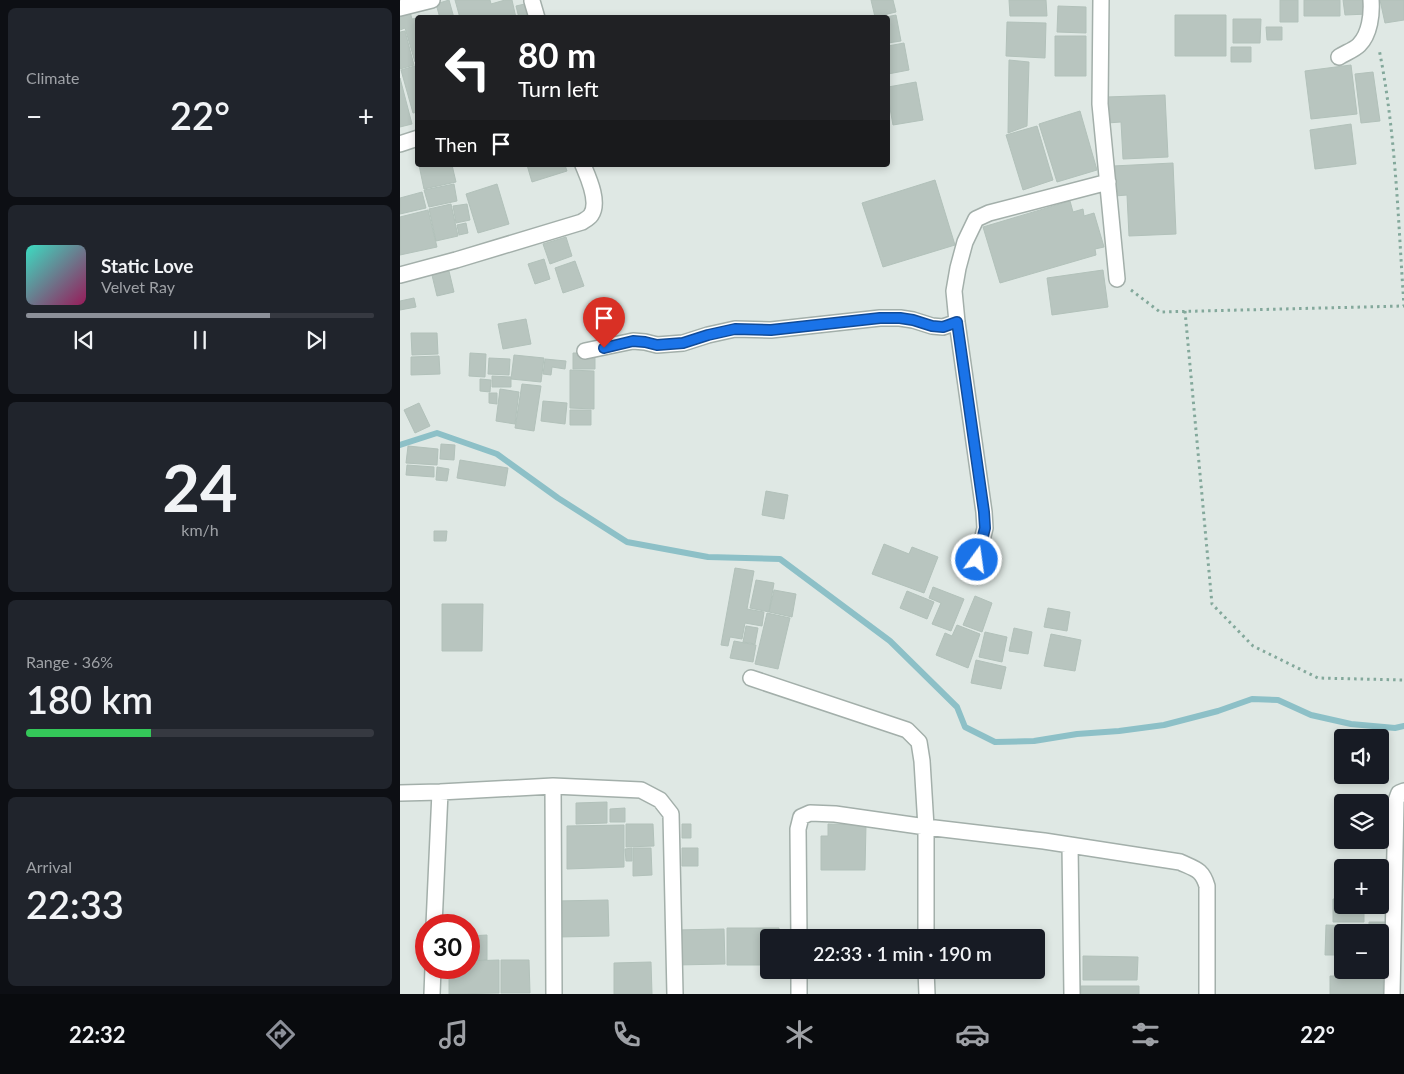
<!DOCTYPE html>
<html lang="en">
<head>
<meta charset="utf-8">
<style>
	body { margin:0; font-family:Lato,sans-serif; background:#20242c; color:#f1f3f6; height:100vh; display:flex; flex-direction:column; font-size:19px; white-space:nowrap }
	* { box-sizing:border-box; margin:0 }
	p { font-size:16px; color:#9ea1a6 }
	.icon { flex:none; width:28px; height:28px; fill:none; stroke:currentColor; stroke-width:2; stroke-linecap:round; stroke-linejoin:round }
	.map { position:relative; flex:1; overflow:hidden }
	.panel { display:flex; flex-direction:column; gap:8px; padding:8px; background:#0d0f14; width:400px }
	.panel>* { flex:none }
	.guide { position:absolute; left:15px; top:15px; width:475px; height:152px; border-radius:5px; box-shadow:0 2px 8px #0003; background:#202124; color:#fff; overflow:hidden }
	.tools { position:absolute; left:934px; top:729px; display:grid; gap:10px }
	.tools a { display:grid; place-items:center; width:55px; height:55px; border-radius:5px; background:#171b24; box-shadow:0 2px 8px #0003; font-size:25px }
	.speed { position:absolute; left:15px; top:914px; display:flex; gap:10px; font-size:25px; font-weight:700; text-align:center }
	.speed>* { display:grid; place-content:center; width:65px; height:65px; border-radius:50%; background:#171b24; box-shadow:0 2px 8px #0003; line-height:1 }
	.speed .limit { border:8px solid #d22; background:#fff; color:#111 }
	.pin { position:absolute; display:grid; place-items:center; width:42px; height:42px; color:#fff; margin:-51px -21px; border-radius:50% 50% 50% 0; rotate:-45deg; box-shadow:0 0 5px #0007 }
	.pin .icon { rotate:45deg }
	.me { position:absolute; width:55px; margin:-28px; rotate:14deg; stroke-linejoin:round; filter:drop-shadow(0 0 4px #0008) }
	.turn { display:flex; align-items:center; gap:18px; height:105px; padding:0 20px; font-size:22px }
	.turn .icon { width:65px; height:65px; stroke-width:2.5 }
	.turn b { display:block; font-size:35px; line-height:42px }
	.then { display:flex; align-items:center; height:48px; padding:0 20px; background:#0003; gap:10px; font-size:19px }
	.big { font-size:38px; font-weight:600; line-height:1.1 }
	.panel .widget { flex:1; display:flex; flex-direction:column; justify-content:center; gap:8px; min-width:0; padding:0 18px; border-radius:8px; background:#20242c }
	.panel .dial { align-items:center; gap:0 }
	.dial b { font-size:65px; line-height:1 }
	.song { display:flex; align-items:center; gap:15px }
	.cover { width:60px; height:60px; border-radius:8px; background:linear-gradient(135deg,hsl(170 70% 55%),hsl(330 70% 35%)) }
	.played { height:5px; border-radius:2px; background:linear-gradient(90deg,#8c9099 70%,#363941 70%) }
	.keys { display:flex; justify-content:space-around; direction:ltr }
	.heat { display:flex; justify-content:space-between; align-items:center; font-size:28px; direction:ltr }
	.charge { height:8px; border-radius:4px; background:linear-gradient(90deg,#34c759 36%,#363941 0) }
	.trip { position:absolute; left:360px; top:929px; width:285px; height:50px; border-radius:5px; background:#171b24; box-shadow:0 2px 8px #0003; font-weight:600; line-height:50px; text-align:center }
	.tabs { display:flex; height:80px; justify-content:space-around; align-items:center; background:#090b0e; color:#9ea1a6 }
	.tabs .icon { width:35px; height:35px }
	.tabs .on { color:#8c9099 }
	.tabs b { font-size:22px; color:#f1f3f6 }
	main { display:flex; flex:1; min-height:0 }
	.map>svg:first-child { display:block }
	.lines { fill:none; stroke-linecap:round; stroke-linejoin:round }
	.stream { stroke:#8dc0c7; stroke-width:6 }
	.building { fill:#b8c5bf; stroke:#b2c1ba }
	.minor-casing { stroke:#a3afaa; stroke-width:18 }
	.path { stroke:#83a89b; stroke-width:3; stroke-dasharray:2.5 4; stroke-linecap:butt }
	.minor { stroke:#fff; stroke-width:15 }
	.route-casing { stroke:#114b97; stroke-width:12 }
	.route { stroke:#1a73e8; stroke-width:9 }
</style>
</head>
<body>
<main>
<section class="panel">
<div class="widget"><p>Climate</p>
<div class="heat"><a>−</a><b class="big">22°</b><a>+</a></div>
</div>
<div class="widget">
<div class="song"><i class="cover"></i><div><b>Static Love</b><p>Velvet Ray</p></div></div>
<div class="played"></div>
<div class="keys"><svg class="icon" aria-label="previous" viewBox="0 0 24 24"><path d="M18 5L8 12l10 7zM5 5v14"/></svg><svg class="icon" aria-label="pause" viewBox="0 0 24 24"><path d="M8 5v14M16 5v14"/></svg><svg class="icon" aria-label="next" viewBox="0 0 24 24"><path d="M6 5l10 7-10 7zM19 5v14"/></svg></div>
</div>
<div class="widget dial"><b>24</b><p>km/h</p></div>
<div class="widget"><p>Range · 36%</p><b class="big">180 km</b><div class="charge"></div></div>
<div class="widget"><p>Arrival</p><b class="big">22:33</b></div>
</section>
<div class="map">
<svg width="1004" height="994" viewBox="0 0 1004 994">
	<rect width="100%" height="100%" fill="#dfe8e4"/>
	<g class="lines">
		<!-- stream -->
		<path class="stream" d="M0,445l37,-12 60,21 61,44 69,44 81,15 72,2 110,82 67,66 8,20 30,15 39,-1 43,-7 42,-3 45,-6 54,-14 34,-12 26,1 33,15 40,9 44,4 9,-2"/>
	</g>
	<!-- building -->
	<path class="building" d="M49,0l5,18h-14l-4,-14z
		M55,0h35l1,4 14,-4h7l4,18h-56z
		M471,0h22l3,12 -21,5z
		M609,0h37l1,16h-37z
		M880,0h18v22h-18z
		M904,0h36v16h-36z
		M943,0h24l1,14 -23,1z
		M980,0h24v20l-19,3z
		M129,3l4,15h-14l-3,-12z
		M658,6l28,1v26l-29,-1z
		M9,8l3,11 6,-1v43l-3,1 -10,-34 -5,2v-20z
		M496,15l5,26 -13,2v-25h-7z
		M775,15h51v41h-51z
		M833,19h28l-1,24h-27z
		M607,22l39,1 -1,35 -39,-2z
		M866,27h16v13h-15z
		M5,31l9,34 -14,4v-37z
		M655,36h31v40h-31z
		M504,43l5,27 -21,4v-28z
		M831,47h20v15h-20z
		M609,60l20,2 -2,64 -19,7z
		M18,65v47l-5,1 -12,-43z
		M951,65l6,49 -46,5 -6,-48z
		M973,72l7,49 -19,2 -6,-49z
		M0,78l12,46 -12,3z
		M516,82l7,38 -30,5 -5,-28v-10z
		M765,95l3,62 -45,2 -2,-37 -14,1 -1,-26z
		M680,111l17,59 -40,12 -18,-58z
		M951,124l5,40 -41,5 -5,-39z
		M637,126l16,54 -30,10 -17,-55z
		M773,163l3,71 -47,2 -2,-41 -12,1 -2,-30z
		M19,165h33l4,17 -32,7z
		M127,165h38l2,6 -35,11z
		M535,180l20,65 -72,22 -21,-64z
		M54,184l3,17 -28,6 -5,-17z
		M97,184l12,40 -31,9 -12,-39z
		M22,192l4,16 -26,6v-16z
		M670,201l3,11 10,-3 1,7 10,-3 10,34 -9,2 1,6 -96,28 -17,-56z
		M51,204l7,32 -22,5 -7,-32z
		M67,204l3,16 -14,3 -3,-17z
		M28,210l9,37 -37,8v-38z
		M66,223l2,10 -9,2 -2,-10z
		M166,237l6,19 -22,8 -7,-20z
		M144,259l6,20 -15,5 -7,-20z
		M175,261l9,25 -21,7 -8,-25z
		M48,267l6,25 -17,4 -6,-25z
		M703,270l5,37 -56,8 -5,-37z
		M14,298l2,9 -16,3v-9z
		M126,319l5,25 -28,5 -5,-25z
		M11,333h26l1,21 -26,1z
		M70,353l16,1 -1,23 -16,-1z
		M173,353h22v16h-22z
		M114,355l30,3 -3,24 -30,-3z
		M39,356l1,18 -29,1v-18z
		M89,358l21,1 -1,16 -21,-1z
		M145,359l21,2 -1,8 -13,-2 -1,8 -8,-1z
		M170,370l24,1v38l-24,-1z
		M92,376l19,1v10h-19z
		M80,379l11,1 -1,12 -10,-1z
		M122,384l19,2 -7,45 -19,-3z
		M100,389l19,3 -4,32 -19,-3z
		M89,393h8v11l-8,-1z
		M143,401l24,2 -2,21 -24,-3z
		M19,403l11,23 -15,7 -11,-23z
		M170,410h21v15h-21z
		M41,444l14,1 -1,15 -14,-1z
		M8,446l30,3 -1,16 -31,-2z
		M60,460l48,8 -3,18 -48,-8z
		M7,465l27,2v10l-28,-2z
		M37,467l12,2 -2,12 -11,-1z
		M366,491l22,4 -4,24 -22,-4z
		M34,531h13l-1,10h-12z
		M484,544l25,10 3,-7 26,10 -14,36 -52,-19z
		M335,568l19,3 -7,38 17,3 -2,14 -17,-3 -3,16 -12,-2 -2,9 -7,-1z
		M356,580l18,3 -5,29 -19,-4z
		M533,587l31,12 -13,32 -19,-7 9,-21 -12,-5z
		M374,590l22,4 -4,23 -23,-5z
		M507,591l27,11 -7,17 -27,-11z
		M575,596l17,7 -10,29 -19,-7z
		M42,604h41l-1,47h-40z
		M648,608l22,4 -3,19 -23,-4z
		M367,613l23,5 -12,51 -23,-5z
		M557,625l23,9 -12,34 -32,-13 9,-22 7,3z
		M346,626l12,2 -3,16 -12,-2z
		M614,628l18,4 -4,22 -19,-3z
		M585,632l22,5 -5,25 -23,-5z
		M651,634l30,6 -6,31 -31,-5z
		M334,641l22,4 -3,17 -23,-4z
		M576,660l30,7 -5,22 -30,-6z
		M207,802v21l-31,1v-21z
		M225,808v14h-15v-13z
		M226,824h27l1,22 -28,1z
		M282,824h9v14h-9z
		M428,824l38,1 -1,45h-44v-34h7z
		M224,825v42l-57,2v-43z
		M232,848v13h-6l-1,-12z
		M233,848h18l1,27 -19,1z
		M282,848h16v18h-16z
		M933,899h9v6h22v17h-31z
		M208,900l1,36 -52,1 -1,-36z
		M969,922h19l-1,30h-7v-20h-11z
		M926,925l39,1 -1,6h-22v23h-17z
		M327,928h52l1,10h-11v27h-42z
		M324,929l1,35 -49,1v-35z
		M420,930l30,2v6h-30z
		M87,935v25l-18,1v-25z
		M683,956l55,1 -1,23h-54z
		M99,960v33l-50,1v-26h20v-7z
		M101,960h28l1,33h-29z
		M251,962l1,32h-38v-31z
		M930,976h53v18h-53z
		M681,986h58v8h-58z"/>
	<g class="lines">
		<defs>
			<path id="minor" d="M701,0l-1,104 17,175
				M132,1l5,17
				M0,8l32,-8
				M939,57c6,-4 15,-7 20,-12 11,-11 13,-31 12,-45
				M0,144l18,-6
				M0,275l56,-15 126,-38c3,-2 7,-4 9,-7 9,-13 -3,-38 -8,-50
				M185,351l48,-10 12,1 12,3 26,-2 25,-8 27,-6 36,1 109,-12h20l13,2 19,6 11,1 14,-5
				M577,561l8,-33 -1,-16 -27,-190 -3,-31 4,-23 7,-26 11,-23 13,-6 119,-31
				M351,678l156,52 12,12 3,19 4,66v111
				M153,786l1,208
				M0,793l40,-1 113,-6 88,4 19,10 11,14 4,180
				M670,845l2,149
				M34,925l6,-133
				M399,938l-1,-109 3,-12 9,-4 25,1 91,13 118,14 136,21c15,7 22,7 27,24v108
				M399,970v24
				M526,970l1,24
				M32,994l1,-26
				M992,994l4,-193 3,-8 5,-2"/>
		</defs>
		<!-- minor casing -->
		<use href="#minor" class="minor-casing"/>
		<!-- path -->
		<path class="path" d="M731,290l29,22 244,-6c-6,-86 -8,-173 -25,-257
			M785,311l27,293 41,42 65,32 86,2"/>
		<!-- minor -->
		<use href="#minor" class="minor"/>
	</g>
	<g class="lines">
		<defs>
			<path id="route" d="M204,348l29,-7 12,1 12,3 26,-2 25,-8 27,-6 36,1 109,-12h20l13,2 19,6 11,1 14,-5 27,190 1,16 -8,32"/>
		</defs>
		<!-- route casing -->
		<use href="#route" class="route-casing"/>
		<!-- route -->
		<use href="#route" class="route"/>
	</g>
</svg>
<div class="tools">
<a><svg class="icon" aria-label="sound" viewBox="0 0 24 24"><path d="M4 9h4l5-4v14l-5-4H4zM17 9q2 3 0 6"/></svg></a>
<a><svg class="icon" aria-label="layers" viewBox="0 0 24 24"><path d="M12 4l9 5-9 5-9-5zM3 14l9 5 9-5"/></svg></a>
<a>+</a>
<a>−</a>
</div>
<div class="speed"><div class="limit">30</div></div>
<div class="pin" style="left:204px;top:348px;background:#d93025"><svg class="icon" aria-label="arrive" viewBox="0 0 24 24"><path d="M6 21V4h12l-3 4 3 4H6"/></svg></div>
<svg class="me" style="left:577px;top:560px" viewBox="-20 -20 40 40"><circle r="17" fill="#1a73e8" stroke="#fff" stroke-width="3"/><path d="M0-11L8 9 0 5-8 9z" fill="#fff"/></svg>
<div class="trip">22:33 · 1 min · 190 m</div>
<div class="guide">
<div class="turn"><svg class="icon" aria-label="left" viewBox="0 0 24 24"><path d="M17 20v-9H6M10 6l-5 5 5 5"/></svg><div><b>80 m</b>Turn left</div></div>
<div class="then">Then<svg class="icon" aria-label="arrive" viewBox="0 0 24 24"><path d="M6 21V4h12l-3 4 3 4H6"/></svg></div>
</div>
</div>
</main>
<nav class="tabs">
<b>22:32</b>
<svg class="icon on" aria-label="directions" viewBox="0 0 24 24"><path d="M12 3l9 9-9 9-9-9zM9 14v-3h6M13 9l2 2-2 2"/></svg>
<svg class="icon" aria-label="music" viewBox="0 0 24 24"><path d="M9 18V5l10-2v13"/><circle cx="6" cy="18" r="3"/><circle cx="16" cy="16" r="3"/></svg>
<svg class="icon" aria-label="phone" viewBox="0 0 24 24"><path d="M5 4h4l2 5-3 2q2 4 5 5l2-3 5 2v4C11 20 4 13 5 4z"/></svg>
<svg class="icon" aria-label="climate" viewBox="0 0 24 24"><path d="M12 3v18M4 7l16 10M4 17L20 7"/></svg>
<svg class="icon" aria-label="car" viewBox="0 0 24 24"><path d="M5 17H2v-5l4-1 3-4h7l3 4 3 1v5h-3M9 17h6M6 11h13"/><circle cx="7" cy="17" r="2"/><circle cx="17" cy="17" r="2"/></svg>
<svg class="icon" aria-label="filters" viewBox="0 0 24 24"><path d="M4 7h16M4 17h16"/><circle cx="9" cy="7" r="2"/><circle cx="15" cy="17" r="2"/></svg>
<b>22°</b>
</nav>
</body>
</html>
